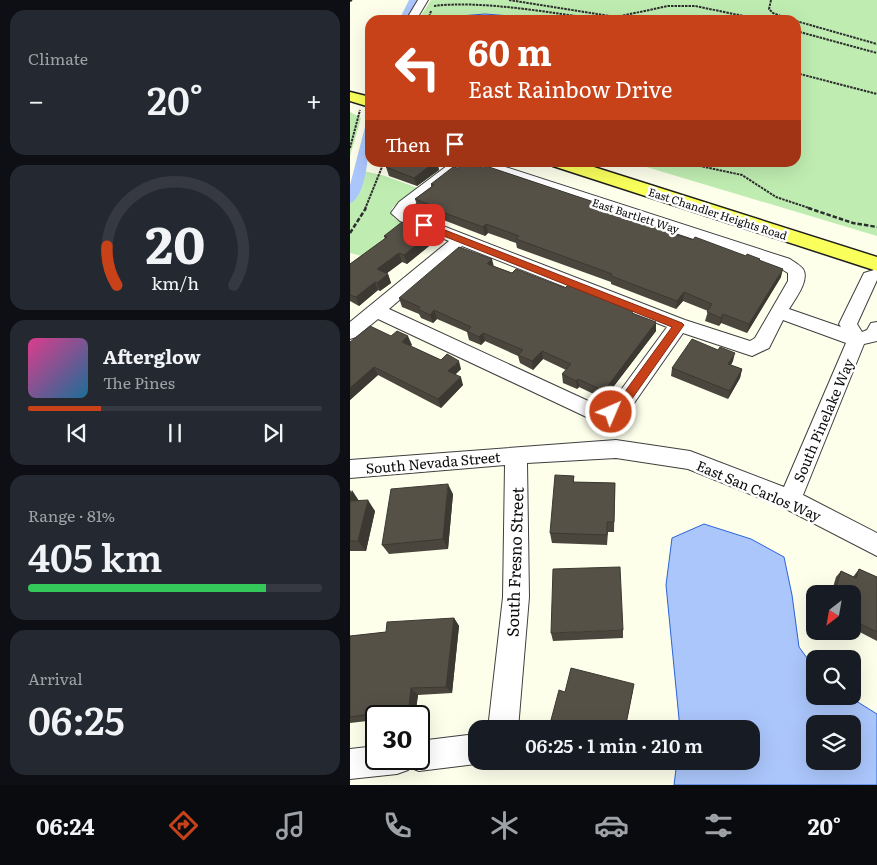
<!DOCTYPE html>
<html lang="en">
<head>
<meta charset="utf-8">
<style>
	body { margin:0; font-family:Literata,serif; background:#242831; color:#f1f3f6; height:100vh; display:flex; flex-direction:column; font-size:19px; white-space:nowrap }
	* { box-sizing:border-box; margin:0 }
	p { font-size:16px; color:#9ea1a6 }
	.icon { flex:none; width:28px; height:28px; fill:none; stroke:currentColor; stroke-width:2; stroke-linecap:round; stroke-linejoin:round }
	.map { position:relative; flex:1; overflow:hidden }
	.panel { display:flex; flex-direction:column; gap:10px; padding:10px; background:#0d0f14; width:350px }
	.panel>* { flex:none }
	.top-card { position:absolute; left:15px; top:15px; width:436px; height:152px; border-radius:15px; box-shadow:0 5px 20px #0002; background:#c84219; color:#fff; overflow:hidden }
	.needle { width:32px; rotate:211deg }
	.fabs { position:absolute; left:456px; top:585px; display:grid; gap:10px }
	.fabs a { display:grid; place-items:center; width:55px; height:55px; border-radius:10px; background:#171b24; box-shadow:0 5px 20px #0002; font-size:25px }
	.speed { position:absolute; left:15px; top:705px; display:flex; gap:10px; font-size:25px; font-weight:700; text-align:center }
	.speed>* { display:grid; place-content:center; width:65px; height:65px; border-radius:50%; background:#171b24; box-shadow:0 5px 20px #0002; line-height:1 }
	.speed .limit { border:2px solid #111; border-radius:8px; background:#fff; color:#111 }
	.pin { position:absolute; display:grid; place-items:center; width:42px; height:42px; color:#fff; margin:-21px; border-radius:10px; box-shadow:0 2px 8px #0006 }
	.me { position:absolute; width:55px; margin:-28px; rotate:45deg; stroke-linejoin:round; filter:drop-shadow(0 0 4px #0008) }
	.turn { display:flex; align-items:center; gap:18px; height:105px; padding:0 20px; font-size:22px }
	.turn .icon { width:65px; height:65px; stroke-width:2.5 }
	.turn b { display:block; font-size:35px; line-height:42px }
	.then { display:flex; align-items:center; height:48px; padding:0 20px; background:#0003; gap:10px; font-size:19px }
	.big { font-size:38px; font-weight:600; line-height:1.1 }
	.panel .widget { flex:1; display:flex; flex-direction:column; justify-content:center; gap:8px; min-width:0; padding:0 18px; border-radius:15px; background:#242831 }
	.panel .dial { align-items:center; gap:0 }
	.dial svg { height:130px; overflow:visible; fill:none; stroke:#363941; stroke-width:7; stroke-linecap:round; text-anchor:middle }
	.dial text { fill:#f1f3f6; stroke:none }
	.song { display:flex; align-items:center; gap:15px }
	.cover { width:60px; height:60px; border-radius:8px; background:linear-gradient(135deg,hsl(330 70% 55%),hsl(200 70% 35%)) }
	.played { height:5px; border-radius:2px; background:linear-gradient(90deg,#c84219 25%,#363941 25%) }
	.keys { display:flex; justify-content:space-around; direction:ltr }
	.heat { display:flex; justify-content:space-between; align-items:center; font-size:28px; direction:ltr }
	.charge { height:8px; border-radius:4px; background:linear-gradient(90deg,#34c759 81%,#363941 0) }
	.trip { position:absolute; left:118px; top:720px; width:292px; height:50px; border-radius:15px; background:#171b24; box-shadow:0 5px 20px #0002; font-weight:600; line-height:50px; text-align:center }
	.menu { display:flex; height:80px; justify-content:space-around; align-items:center; background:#090b0e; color:#9ea1a6 }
	.menu .icon { width:35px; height:35px }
	.menu .on { color:#c84219 }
	.menu b { font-size:22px; color:#f1f3f6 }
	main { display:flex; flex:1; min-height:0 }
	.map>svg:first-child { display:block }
	.green { fill:#bfedb1 }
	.water { fill:#abc6fb; stroke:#2b63d9; fill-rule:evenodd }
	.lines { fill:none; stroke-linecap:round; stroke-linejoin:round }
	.canal { fill:#abc6fb; fill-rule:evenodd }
	.minor-casing { stroke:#3f3f3f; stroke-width:2 }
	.major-casing { stroke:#1d1d1d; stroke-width:3 }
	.path-far1 { stroke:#2e2e2e; stroke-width:2; stroke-dasharray:2.5 1; stroke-linecap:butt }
	.path { stroke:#2e2e2e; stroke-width:2.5; stroke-dasharray:4.5 2; stroke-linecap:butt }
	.minor { fill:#fff; fill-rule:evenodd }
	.major { fill:#f9ff5b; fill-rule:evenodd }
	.wall { fill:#4a463d }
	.shaded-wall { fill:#3c3932 }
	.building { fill:#565147; stroke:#3c3932 }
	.route { fill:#c84219; stroke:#822b10 }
	.labels { text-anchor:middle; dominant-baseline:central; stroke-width:5; stroke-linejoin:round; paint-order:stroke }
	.far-street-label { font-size:11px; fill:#0c0c0c; stroke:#fff }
	.street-label { font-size:14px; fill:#0c0c0c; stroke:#fff }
	.near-street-label { font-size:16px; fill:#0c0c0c; stroke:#fff }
</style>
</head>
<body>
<main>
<section class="panel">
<div class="widget"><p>Climate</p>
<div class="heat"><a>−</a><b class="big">20°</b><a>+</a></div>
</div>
<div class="widget dial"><svg viewBox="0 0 100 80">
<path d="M14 69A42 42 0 1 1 86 69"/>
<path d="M14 69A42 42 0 0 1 8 45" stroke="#c84219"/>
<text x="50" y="56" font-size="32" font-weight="700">20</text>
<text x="50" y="72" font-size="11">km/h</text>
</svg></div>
<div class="widget">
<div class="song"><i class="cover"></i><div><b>Afterglow</b><p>The Pines</p></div></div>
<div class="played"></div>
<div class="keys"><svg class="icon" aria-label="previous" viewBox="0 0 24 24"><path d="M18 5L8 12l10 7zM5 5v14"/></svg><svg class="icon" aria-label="pause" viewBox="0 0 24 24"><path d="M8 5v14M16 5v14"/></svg><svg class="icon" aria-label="next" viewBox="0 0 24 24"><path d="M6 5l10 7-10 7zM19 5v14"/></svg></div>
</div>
<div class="widget"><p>Range · 81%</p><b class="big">405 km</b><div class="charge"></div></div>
<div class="widget"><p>Arrival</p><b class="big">06:25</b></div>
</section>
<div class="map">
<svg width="527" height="785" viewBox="0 0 527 785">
	<rect width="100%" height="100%" fill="#fdffeb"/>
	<!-- green -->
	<path class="green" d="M81,0h446v236l-244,-73 163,-1v-142h-378z
		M0,112l11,6 -11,38z
		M13,171l19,4 36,13 -26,20 1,9 9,7 -40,32 -12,-3v-50l8,-15z"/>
	<!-- water -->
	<path class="water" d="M135,14l38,3 13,3h-88l12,-4z
		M354,524l47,15 33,18 8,38 7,52 16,22v27h33l29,18v71h-203l3,-24h74v-32h-71l-14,-144 6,-47zM465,724h37v37h-37z"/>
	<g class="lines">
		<!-- canal -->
		<path class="canal" d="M59,0h8l-10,20h-8z
			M20,124c0,15 -2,74 -20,79v-18l15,-58z"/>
		<defs>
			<path id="minor" d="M68,0h10l-12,20h-10z
				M102,162h16l-58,46 -3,4 278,108 65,21 5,-3 33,-57v-8l-10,-6 -308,-102 -2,-3h22l300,97c4,3 10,6 13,10 7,11 -8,30 -14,40l52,18 -2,-3 23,-47 2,-4 13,-4v11l-20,44 5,8 5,-2 4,-7 6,-1v19l-13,3 -61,151 74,38v23l-95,-49 -94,-38 -72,-11 -89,5 2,134 -11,132h-30l15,-132 2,-132 -155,13v-18l266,-20 74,11 94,36 62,-144 -63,-23 -14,28 -17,8 -69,-23 -51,73 -14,12 -23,3 -217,-102 -22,18 -6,2v-17l99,-81 -49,-20 -9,-8 8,-11zM112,246l205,81 -49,67 -12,10 -9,1 -208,-96z
				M126,734v27h6l-6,3 -57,7 -10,-4 -1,3 -11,4 -47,5v-30l26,-3v13h43v-18z"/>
			<path id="major" d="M0,92l20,5v10l-20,-6z
				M201,162h27l299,95v14l-324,-105z"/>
		</defs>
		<!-- minor casing -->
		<use href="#minor" class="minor-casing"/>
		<!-- major casing -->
		<use href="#major" class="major-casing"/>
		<!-- path-far1 -->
		<path class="path-far1" d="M159,0l107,17 52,-11h27l68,14
			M421,0l-2,9 4,4 18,7
			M0,1l2,-1
			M84,6c46,-6 120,7 168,14
			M78,20l3,-9
			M446,21l81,23
			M446,31l81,22
			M446,73l81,21
			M0,148l10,-38
			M332,162l60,13 34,22 36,12
			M15,209l19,-47"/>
		<!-- path -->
		<path class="path" d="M458,208l45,15 24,4
			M0,233l16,-25"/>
		<!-- minor -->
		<use href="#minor" class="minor"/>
		<!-- major -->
		<use href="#major" class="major"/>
	</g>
	<!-- wall -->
	<path class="wall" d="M44,162h43l2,8 -22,16 -28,-10 -3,-9z
		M108,168h25l129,40v4l81,28 53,16 14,3 -1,2 22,16 -34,56 -26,-10 -2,3 -14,-5 3,-10 -25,-10 -7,8 -65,-25v-2l-94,-34 -1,-5 -28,-10 -3,3 -52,-20 -1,-3 -14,-5 -3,-9 16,-12v-3z
		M82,233l2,9 -27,22 -5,-2 -16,12h2l3,9 -11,8 -2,-1 -19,16 -9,-5v-37l35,-25 -1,-3z
		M144,266l18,7 53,15 68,25 23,18 -52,68 -25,-12 -2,2 -14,-6 -1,-9 4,-4 -23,-11 -10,11 -13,-7 -2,-7 -33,-15 -4,4 -12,-5 -2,-8 -30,-13 -4,4 -12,-5 -2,-4 -17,-7 -3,-9z
		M41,336l21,9 -2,1 51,23 -6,5 8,11 -22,23 -63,-33 -28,25v-58z
		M383,361l-2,4 11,4 -2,9 -12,21 -57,-23 1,-8z
		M224,476v6l41,1 -1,49h-6l-1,13 -55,-2 -2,-10z
		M0,490l9,11 16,10 -9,40h-16z
		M103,494l-5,55 -59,5 -7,-9z
		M509,569l18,8v64l-25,-13v-34h-21l5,-17 5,-6 12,6z
		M104,618l5,8 -7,67 -34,2 -3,21h-39v4l-26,3v-87l36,-4z
		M273,630v8l-70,3 -2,-8z
		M283,690l-8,39h-59l-13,-4 -2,-5 14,-28z
		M261,761h8v2z"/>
	<!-- shaded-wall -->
	<path class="shaded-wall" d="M85,162h2l2,8 -22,16 -3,-8z
		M136,224l2,9 -3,3 -2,-9z
		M82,233l2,9 -27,22 -3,-9z
		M49,253l3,9 -22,16 -3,-9z
		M142,259l2,8 -7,-3z
		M433,269l-2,8 -34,56 2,-9z
		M38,274l3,9 -11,8 -3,-8z
		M25,282l3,8 -19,16 -3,-9z
		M334,292l-1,9 -7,8 1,-8z
		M84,310l3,9 -4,4 -3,-8z
		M373,314l-2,9 -2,3 2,-8z
		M306,322v9l-52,68v-8z
		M133,333l2,8 -4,4 -2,-8z
		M58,336l4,9 -6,5 -4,-8z
		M192,351l1,8 -10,11 -1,-9z
		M385,353l-2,8 -7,11 2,-8z
		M109,361l2,8 -10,10 -3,-8z
		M24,367l4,8 -28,25v-12z
		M392,369l-2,9 -12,21 2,-8z
		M111,377l2,8 -22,23 -3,-9z
		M228,379l1,8 -2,2 -1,-8z
		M98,484l5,10 -5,55 -5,-10z
		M2,490l7,11 -9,2v-7z
		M18,500l7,11 -9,40 -8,-10z
		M104,618l5,8 -7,67 -6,-6z
		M61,688l7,7 -3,21h-4l-3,-2z"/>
	<!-- building -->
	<path class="building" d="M44,162h41l-21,16 -28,-11z
		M116,162l17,6 3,-2 126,42 -3,3 84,29 2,-3 51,19 1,-2 13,5 -1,1 24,9 -34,55 -26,-10 -2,4 -14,-6 5,-8 -28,-12 -7,9 -66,-25 1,-2 -96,-35 3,-3 -33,-12 -3,3 -52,-19 2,-2 -18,-7 19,-14 -3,-1 22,-17 5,1z
		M52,222l30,11 -28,22 -5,-2 -22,16 11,5 -11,9 -2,-1 -19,15 -6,-2v-31l37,-27 -3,-1z
		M109,247l33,12 -5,5 25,9 4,-4 49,19 3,-3 65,26 -1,2 24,9 -52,69 -26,-12 -2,2 -14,-7 9,-10 -29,-13 -10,10 -14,-6 5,-5 -40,-17 -4,4 -12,-6 4,-4 -37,-17 -4,5 -12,-6 2,-2 -21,-9z
		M20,326l21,10 6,-5 11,5 -6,6 39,18 6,-6 12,7 -11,10 13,6 -23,22 -64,-32 -24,21v-46z
		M342,339l26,11 2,-3 15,6 -7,11 14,5 -12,22 -58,-23z
		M205,475l19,1 -1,6 42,1 -1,39h-7v13l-57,-2z
		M98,484l-5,55 -61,6 9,-56z
		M18,500l-10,41h-8v-40z
		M270,567l3,63 -72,3 2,-64z
		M509,569l18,8v55l-25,-12v-26h-18l7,-23 15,7z
		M104,618l-8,69 -35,1 -3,26 -37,2v-2l-21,3v-81l36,-4 1,-10z
		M221,668l63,16 -9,45h-48v-2l-26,-7 8,-30 6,2z"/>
	<!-- route -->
	<path class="route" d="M71,223h6l255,100 2,2 -55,78 -14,13h-8l-2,-4 16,-15 51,-70 -251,-100z"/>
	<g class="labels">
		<!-- far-street labels -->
		<g class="far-street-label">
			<text transform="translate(368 213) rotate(18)">East Chandler Heights Road</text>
			<text transform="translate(286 215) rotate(18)">East Bartlett Way</text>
		</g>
		<!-- street labels -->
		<g class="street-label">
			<text transform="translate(473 420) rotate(-67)">South Pinelake Way</text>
			<text transform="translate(83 462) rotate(-5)">South Nevada Street</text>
			<text transform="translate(409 490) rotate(23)">East San Carlos Way</text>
		</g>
		<!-- near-street labels -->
		<g class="near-street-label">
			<text transform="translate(164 562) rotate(-88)">South Fresno Street</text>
		</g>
	</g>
</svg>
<div class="fabs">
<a><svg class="needle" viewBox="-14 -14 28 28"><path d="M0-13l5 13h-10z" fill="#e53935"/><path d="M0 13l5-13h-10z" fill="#9ea1a6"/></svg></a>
<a><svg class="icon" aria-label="search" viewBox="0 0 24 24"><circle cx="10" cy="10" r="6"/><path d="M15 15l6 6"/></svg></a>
<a><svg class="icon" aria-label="layers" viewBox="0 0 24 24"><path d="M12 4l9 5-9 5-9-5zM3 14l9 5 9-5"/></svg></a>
</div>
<div class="speed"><div class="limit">30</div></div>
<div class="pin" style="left:74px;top:225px;background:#d93025"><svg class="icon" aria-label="arrive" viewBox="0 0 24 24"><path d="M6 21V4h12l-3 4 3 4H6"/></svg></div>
<svg class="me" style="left:261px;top:412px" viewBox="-20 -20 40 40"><circle r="17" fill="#c84219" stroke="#fff" stroke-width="3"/><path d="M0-11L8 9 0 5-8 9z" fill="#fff"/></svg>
<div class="trip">06:25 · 1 min · 210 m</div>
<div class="top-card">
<div class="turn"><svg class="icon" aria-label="left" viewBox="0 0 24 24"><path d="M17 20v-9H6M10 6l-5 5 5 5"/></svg><div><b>60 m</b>East Rainbow Drive</div></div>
<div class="then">Then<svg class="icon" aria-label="arrive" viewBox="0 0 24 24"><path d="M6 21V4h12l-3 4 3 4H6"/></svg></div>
</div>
</div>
</main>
<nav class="menu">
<b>06:24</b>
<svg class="icon on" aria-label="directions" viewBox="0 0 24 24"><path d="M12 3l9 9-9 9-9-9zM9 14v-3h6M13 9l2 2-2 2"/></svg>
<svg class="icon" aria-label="music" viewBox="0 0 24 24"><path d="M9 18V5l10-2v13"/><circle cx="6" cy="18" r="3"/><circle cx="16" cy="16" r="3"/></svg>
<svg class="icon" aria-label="phone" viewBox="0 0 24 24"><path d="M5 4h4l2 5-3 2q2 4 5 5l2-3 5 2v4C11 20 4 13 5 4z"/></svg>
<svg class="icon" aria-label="climate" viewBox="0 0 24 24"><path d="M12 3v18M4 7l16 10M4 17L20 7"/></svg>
<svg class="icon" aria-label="car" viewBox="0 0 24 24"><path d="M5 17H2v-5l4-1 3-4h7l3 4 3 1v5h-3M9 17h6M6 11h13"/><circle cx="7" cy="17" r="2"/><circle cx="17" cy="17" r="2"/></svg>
<svg class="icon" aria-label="filters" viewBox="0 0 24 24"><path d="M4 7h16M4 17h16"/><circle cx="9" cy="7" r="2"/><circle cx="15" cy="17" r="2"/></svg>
<b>20°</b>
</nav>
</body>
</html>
